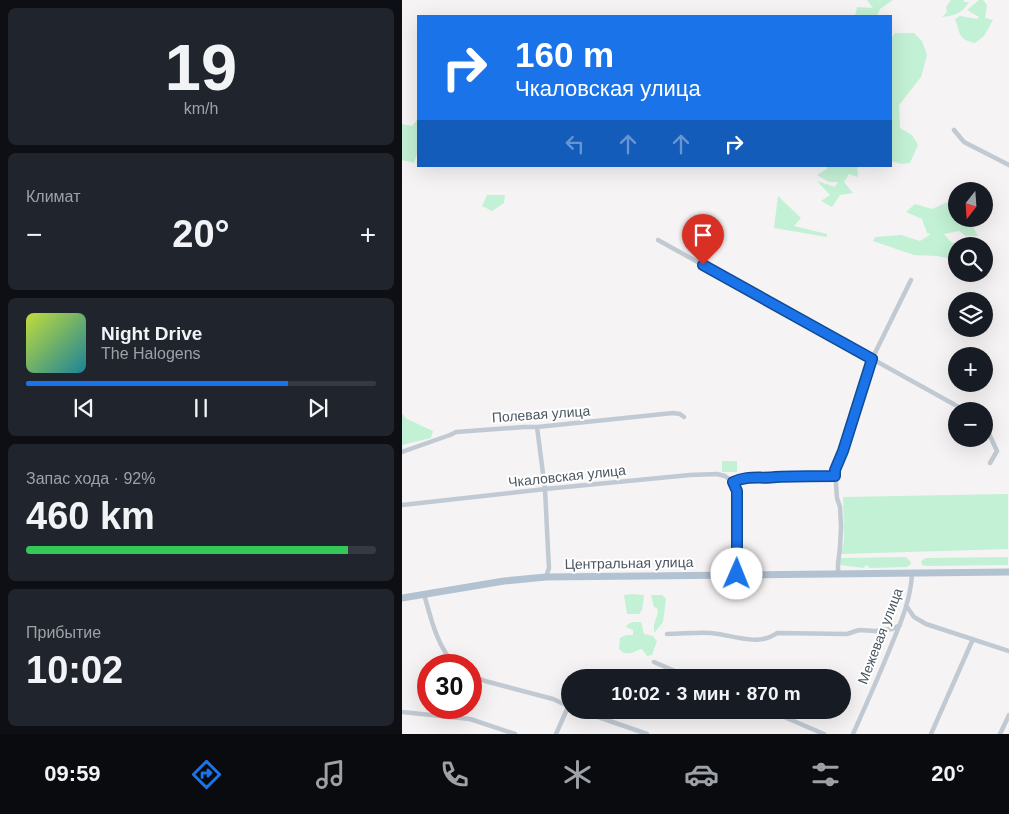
<!DOCTYPE html>
<html lang="ru">
<head>
<meta charset="utf-8">
<style>
	body { margin:0; font-family:Arial,sans-serif; background:#20242c; color:#f1f3f6; height:100vh; display:flex; flex-direction:column; font-size:19px; white-space:nowrap }
	* { box-sizing:border-box; margin:0 }
	p { font-size:16px; color:#9ea1a6 }
	.icon { flex:none; width:28px; height:28px; fill:none; stroke:currentColor; stroke-width:2; stroke-linecap:round; stroke-linejoin:round }
	.map { position:relative; flex:1; overflow:hidden }
	.details { display:flex; flex-direction:column; gap:8px; padding:8px; background:#0d0f14; width:402px }
	.details>* { flex:none }
	.top-card { position:absolute; left:15px; top:15px; width:475px; height:152px; border-radius:0px; box-shadow:0 5px 20px #0002; background:#1a73e8; color:#fff; overflow:hidden }
	.needle { width:32px; rotate:197deg }
	.controls { position:absolute; left:546px; top:182px; display:grid; gap:10px }
	.controls a { display:grid; place-items:center; width:45px; height:45px; border-radius:50%; background:#171b24; box-shadow:0 5px 20px #0002; font-size:25px }
	.speed { position:absolute; left:15px; top:654px; display:flex; gap:10px; font-size:25px; font-weight:700; text-align:center }
	.speed>* { display:grid; place-content:center; width:65px; height:65px; border-radius:50%; background:#171b24; box-shadow:0 5px 20px #0002; line-height:1 }
	.speed .limit { border:8px solid #d22; background:#fff; color:#111 }
	.pin { position:absolute; display:grid; place-items:center; width:42px; height:42px; color:#fff; margin:-51px -21px; border-radius:50% 50% 50% 0; rotate:-45deg; box-shadow:0 0 5px #0007 }
	.pin .icon { rotate:45deg }
	.me { position:absolute; width:55px; margin:-28px; rotate:1deg; stroke-linejoin:round; filter:drop-shadow(0 0 4px #0008) }
	.turn { display:flex; align-items:center; gap:18px; height:105px; padding:0 15px; font-size:22px }
	.turn .icon { width:65px; height:65px; stroke-width:2.5 }
	.turn b { display:block; font-size:35px; line-height:42px }
	.lanes { display:flex; align-items:center; height:48px; padding:0 15px; background:#0003; justify-content:center; gap:25px; direction:ltr }
	.lanes .off { opacity:.35 }
	.big { font-size:38px; font-weight:700; line-height:1.1 }
	.details .tile { flex:1; display:flex; flex-direction:column; justify-content:center; gap:8px; min-width:0; padding:0 18px; border-radius:8px; background:#20242c }
	.details .dial { align-items:center; gap:0 }
	.dial b { font-size:65px; line-height:1 }
	.song { display:flex; align-items:center; gap:15px }
	.cover { width:60px; height:60px; border-radius:8px; background:linear-gradient(135deg,hsl(70 70% 55%),hsl(190 70% 35%)) }
	.played { height:5px; border-radius:2px; background:linear-gradient(90deg,#1a73e8 75%,#363941 75%) }
	.keys { display:flex; justify-content:space-around; direction:ltr }
	.heat { display:flex; justify-content:space-between; align-items:center; font-size:28px; direction:ltr }
	.charge { height:8px; border-radius:4px; background:linear-gradient(90deg,#34c759 92%,#363941 0) }
	.trip { position:absolute; left:159px; top:669px; width:290px; height:50px; border-radius:25px; background:#171b24; box-shadow:0 5px 20px #0002; font-weight:700; line-height:50px; text-align:center }
	.tabs { display:flex; height:80px; justify-content:space-around; align-items:center; background:#090b0e; color:#9ea1a6 }
	.tabs .icon { width:35px; height:35px }
	.tabs .selected { color:#1a73e8 }
	.tabs b { font-size:22px; color:#f1f3f6 }
	main { display:flex; flex:1; min-height:0 }
	.map>svg:first-child { display:block }
	.green { fill:#c3f1d5 }
	.lines { fill:none; stroke-linecap:round; stroke-linejoin:round }
	.minor { stroke:#c1cad2; stroke-width:4.5 }
	.primary { stroke:#b3c2d1; stroke-width:7 }
	.route-casing { stroke:#114b97; stroke-width:12 }
	.route { stroke:#1a73e8; stroke-width:9 }
	.labels { text-anchor:middle; dominant-baseline:central; stroke-width:4; stroke-linejoin:round; paint-order:stroke }
	.street-label { font-size:14px; fill:#4a5661; stroke:#fff }
</style>
</head>
<body>
<main>
<section class="details">
<div class="tile dial"><b>19</b><p>km/h</p></div>
<div class="tile"><p>Климат</p>
<div class="heat"><a>−</a><b class="big">20°</b><a>+</a></div>
</div>
<div class="tile">
<div class="song"><i class="cover"></i><div><b>Night Drive</b><p>The Halogens</p></div></div>
<div class="played"></div>
<div class="keys"><svg class="icon" aria-label="previous" viewBox="0 0 24 24"><path d="M18 5L8 12l10 7zM5 5v14"/></svg><svg class="icon" aria-label="pause" viewBox="0 0 24 24"><path d="M8 5v14M16 5v14"/></svg><svg class="icon" aria-label="next" viewBox="0 0 24 24"><path d="M6 5l10 7-10 7zM19 5v14"/></svg></div>
</div>
<div class="tile"><p>Запас хода · 92%</p><b class="big">460 km</b><div class="charge"></div></div>
<div class="tile"><p>Прибытие</p><b class="big">10:02</b></div>
</section>
<div class="map">
<svg width="607" height="734" viewBox="0 0 607 734">
	<rect width="100%" height="100%" fill="#f5f3f3"/>
	<!-- green -->
	<path class="green" d="M465,0h26l-13,9 -3,7h-22l2,-9 16,1z
		M549,0h13v2h5c-6,11 -15,14 -27,15l5,-5 -1,-5z
		M577,0h4l4,5 -2,13 8,2 -9,16 -9,7c-18,-4 -14,-9 -20,-24l5,-3 17,3 2,-2 -12,-7z
		M493,33h19l8,8 5,14 -6,22 -22,28 1,23 12,7 6,10 -8,18 -9,1 -10,-3v-122z
		M16,119v32l-4,12 -12,-3v-36l10,2z
		M425,166h30l1,8 -1,3 -8,-3 -5,8 9,11 -13,2 -8,12 -11,-6 9,-6 -13,-14 18,6 3,-5h-9l-12,-7 10,-6z
		M85,195h18l-1,8 -12,8 -10,-5z
		M376,196l23,22 -7,8 33,8v3l-53,-9z
		M548,201l7,4v14h15l-1,4 7,13h-12l-7,-5 -15,3 7,8 14,4h-8v14l-20,-4 -23,-1 -41,-14 2,-4 26,-2 19,6 11,-7 -4,-1 -5,-14 -16,-7 9,-8 17,5z
		M0,414l5,5 26,12 -2,7 -29,7z
		M320,461h15v11h-15z
		M606,494v55l-167,5 3,-13 -1,-44z
		M504,557l5,5 -1,3 -3,2 -37,1 -4,-3 -2,3 -25,-3 1,-7z
		M606,557v8l-81,1 -5,-1 -1,-4 5,-3z
		M231,594l11,1 -2,15 -3,4h-12l-3,-19z
		M249,595h11l4,4 -3,23 -9,11v-8l4,-13 -1,-4 -3,-1z
		M232,622h7l3,12 9,2 4,5 -5,14 -5,1 -5,-7c-9,2 -15,9 -23,0l1,-11 6,-3h7v-5l-7,-3 2,-3z"/>
	<g class="lines">
		<!-- minor -->
		<path class="minor" d="M552,130l10,12 45,23
			M256,240l308,171
			M582,423l13,28 -7,12
			M135,427l8,62 3,61 1,18 -3,9
			M0,452l48,-17 6,-3 68,-5h13l136,-14 7,1 4,3
			M331,482c14,-7 28,-3 43,-5 20,-1 39,-1 59,-1
			M0,505l143,-16 145,-14 27,-1 8,2 8,6 4,9v83
			M436,573v-9l2,-17 1,-20 -1,-20 -3,-9 -2,-28 8,-19 29,-92 39,-79
			M22,594c7,25 13,52 31,71
			M505,607l7,10 12,7 83,27
			M265,634c15,0 30,-2 44,-1 22,2 47,14 66,0l70,1 12,-4 16,1 17,-2 8,-4
			M252,662l37,16
			M69,675l14,6 68,18 17,8
			M176,710l69,24
			M366,710l56,24
			M0,712l68,7 45,15
			M54,717l1,-9
			M154,734l12,-27
			M451,734c13,-29 26,-58 38,-88 10,-24 20,-47 21,-73
			M529,734l42,-95
			M598,734l9,-19"/>
		<!-- primary -->
		<path class="primary" d="M0,598l102,-17 42,-4 463,-5"/>
	</g>
	<g class="lines">
		<defs>
			<path id="route" d="M301,265l169,94 -29,92 -8,19v6c-20,0 -39,0 -59,1 -15,2 -29,-2 -43,5l4,9v83"/>
		</defs>
		<!-- route casing -->
		<use href="#route" class="route-casing"/>
		<!-- route -->
		<use href="#route" class="route"/>
	</g>
	<g class="labels">
		<!-- street labels -->
		<g class="street-label">
			<text transform="translate(139 414) rotate(-4)">Полевая улица</text>
			<text transform="translate(165 476) rotate(-6)">Чкаловская улица</text>
			<text transform="translate(227 563) rotate(-1)">Центральная улица</text>
			<text transform="translate(478 636) rotate(-69)">Межевая улица</text>
		</g>
	</g>
</svg>
<div class="controls">
<a><svg class="needle" viewBox="-14 -14 28 28"><path d="M0-13l5 13h-10z" fill="#e53935"/><path d="M0 13l5-13h-10z" fill="#9ea1a6"/></svg></a>
<a><svg class="icon" aria-label="search" viewBox="0 0 24 24"><circle cx="10" cy="10" r="6"/><path d="M15 15l6 6"/></svg></a>
<a><svg class="icon" aria-label="layers" viewBox="0 0 24 24"><path d="M12 4l9 5-9 5-9-5zM3 14l9 5 9-5"/></svg></a>
<a>+</a>
<a>−</a>
</div>
<div class="speed"><div class="limit">30</div></div>
<div class="pin" style="left:301px;top:265px;background:#d93025"><svg class="icon" aria-label="arrive" viewBox="0 0 24 24"><path d="M6 21V4h12l-3 4 3 4H6"/></svg></div>
<svg class="me" style="left:335px;top:574px" viewBox="-20 -20 40 40"><circle r="19" fill="#fff"/><path d="M0-13L10 11 0 6-10 11z" fill="#1a73e8"/></svg>
<div class="trip">10:02 · 3 мин · 870 m</div>
<div class="top-card">
<div class="turn"><svg class="icon" aria-label="right" viewBox="0 0 24 24"><path d="M7 20v-9h11M14 6l5 5-5 5"/></svg><div><b>160 m</b>Чкаловская улица</div></div>
<div class="lanes"><svg class="icon off" aria-label="left" viewBox="0 0 24 24"><path d="M17 20v-9H6M10 6l-5 5 5 5"/></svg><svg class="icon off" aria-label="ahead" viewBox="0 0 24 24"><path d="M12 20V5M6 11l6-6 6 6"/></svg><svg class="icon off" aria-label="ahead" viewBox="0 0 24 24"><path d="M12 20V5M6 11l6-6 6 6"/></svg><svg class="icon" aria-label="right" viewBox="0 0 24 24"><path d="M7 20v-9h11M14 6l5 5-5 5"/></svg></div>
</div>
</div>
</main>
<nav class="tabs">
<b>09:59</b>
<svg class="icon selected" aria-label="directions" viewBox="0 0 24 24"><path d="M12 3l9 9-9 9-9-9zM9 14v-3h6M13 9l2 2-2 2"/></svg>
<svg class="icon" aria-label="music" viewBox="0 0 24 24"><path d="M9 18V5l10-2v13"/><circle cx="6" cy="18" r="3"/><circle cx="16" cy="16" r="3"/></svg>
<svg class="icon" aria-label="phone" viewBox="0 0 24 24"><path d="M5 4h4l2 5-3 2q2 4 5 5l2-3 5 2v4C11 20 4 13 5 4z"/></svg>
<svg class="icon" aria-label="climate" viewBox="0 0 24 24"><path d="M12 3v18M4 7l16 10M4 17L20 7"/></svg>
<svg class="icon" aria-label="car" viewBox="0 0 24 24"><path d="M5 17H2v-5l4-1 3-4h7l3 4 3 1v5h-3M9 17h6M6 11h13"/><circle cx="7" cy="17" r="2"/><circle cx="17" cy="17" r="2"/></svg>
<svg class="icon" aria-label="filters" viewBox="0 0 24 24"><path d="M4 7h16M4 17h16"/><circle cx="9" cy="7" r="2"/><circle cx="15" cy="17" r="2"/></svg>
<b>20°</b>
</nav>
</body>
</html>
